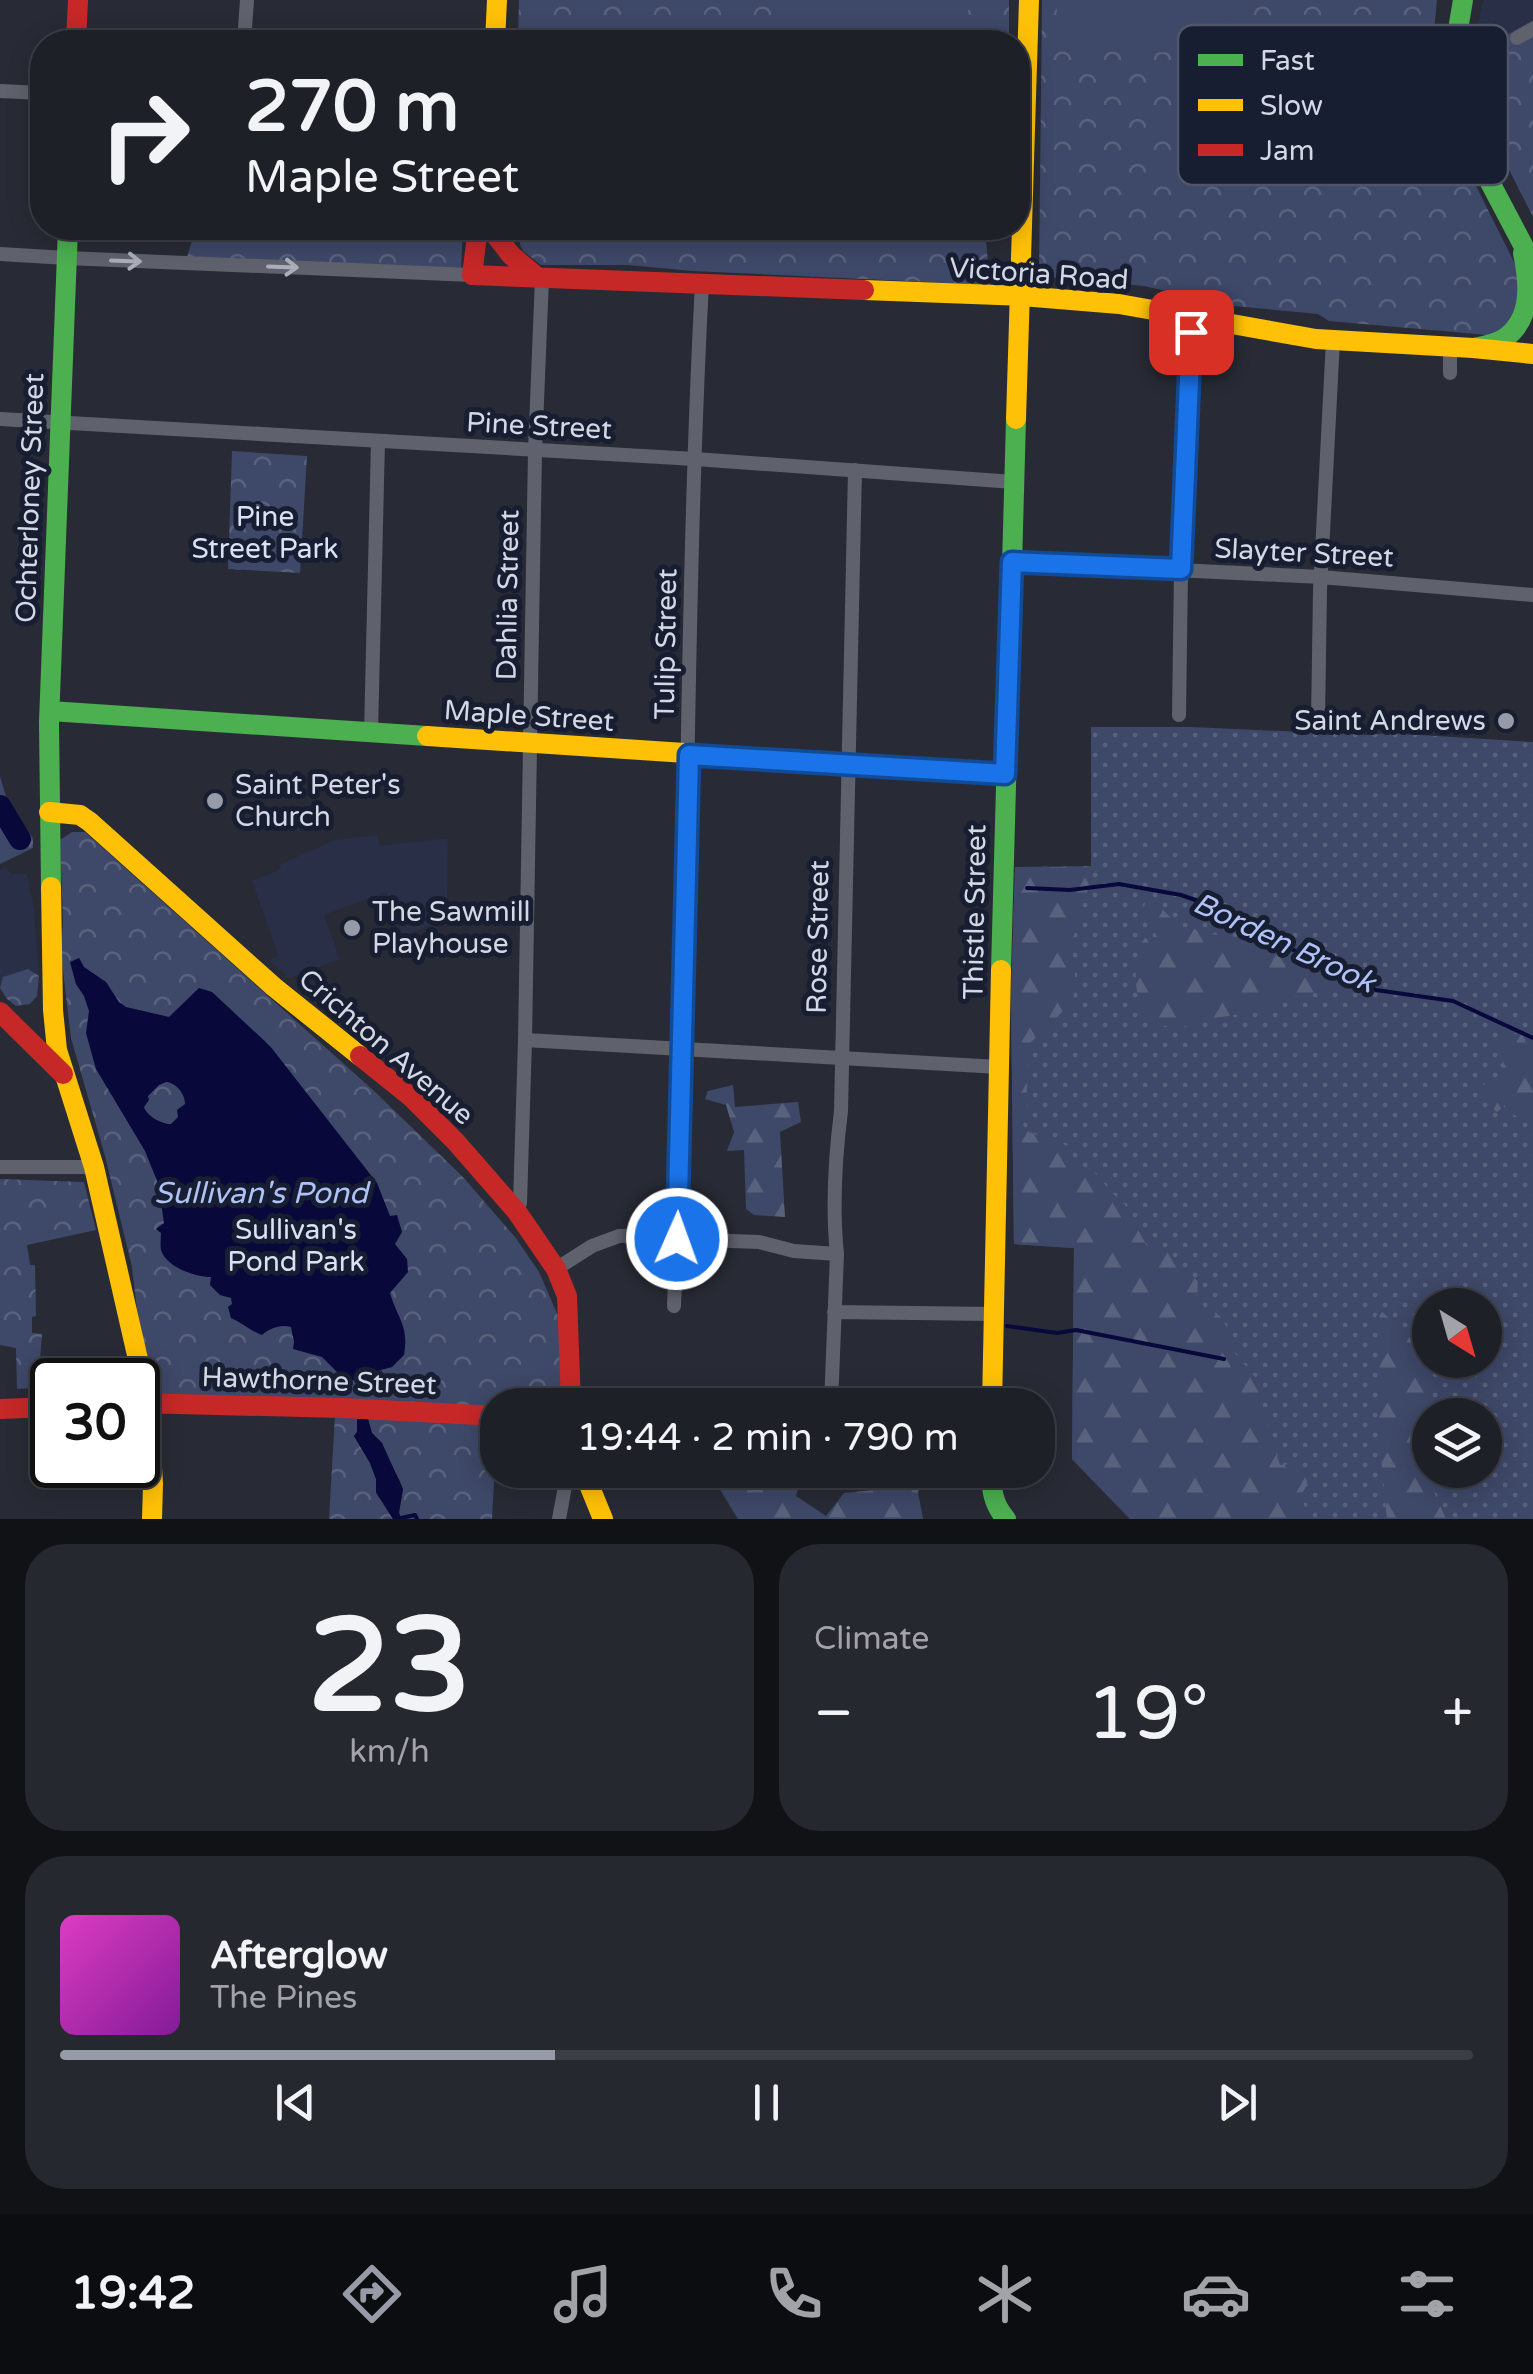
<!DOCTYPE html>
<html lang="en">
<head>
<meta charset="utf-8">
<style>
	body { margin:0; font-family:"Varela Round",sans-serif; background:#262830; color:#f1f3f6; height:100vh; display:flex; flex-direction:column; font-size:38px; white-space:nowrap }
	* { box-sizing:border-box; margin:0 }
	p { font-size:32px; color:#a1a3a8 }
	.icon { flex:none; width:55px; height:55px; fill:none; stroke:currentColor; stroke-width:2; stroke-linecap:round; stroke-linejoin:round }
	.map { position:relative; height:1519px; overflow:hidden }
	.side { display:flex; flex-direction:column; gap:25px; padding:25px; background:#101216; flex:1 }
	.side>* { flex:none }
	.guide { position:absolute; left:30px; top:30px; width:1000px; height:210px; border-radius:40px; box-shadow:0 5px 25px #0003,0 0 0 2px #3c3e45; background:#1e2028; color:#f1f3f6; overflow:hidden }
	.needle { width:65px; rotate:143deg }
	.buttons { position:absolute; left:1412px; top:1288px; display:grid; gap:20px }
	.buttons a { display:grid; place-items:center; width:90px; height:90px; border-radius:50%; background:#1e2028; box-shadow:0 5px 25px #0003,0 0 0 2px #3c3e45; font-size:50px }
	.speed { position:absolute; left:30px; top:1358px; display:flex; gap:20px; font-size:50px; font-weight:700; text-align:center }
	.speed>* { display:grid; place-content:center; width:130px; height:130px; border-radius:50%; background:#1e2028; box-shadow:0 5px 25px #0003,0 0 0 2px #3c3e45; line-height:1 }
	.speed .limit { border:5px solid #111; border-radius:15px; background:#fff; color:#111 }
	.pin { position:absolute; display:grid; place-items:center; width:85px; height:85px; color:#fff; margin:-42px; border-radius:20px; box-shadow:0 5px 15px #0006 }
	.me { position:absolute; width:110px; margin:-55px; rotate:2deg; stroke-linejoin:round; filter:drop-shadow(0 0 8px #0008) }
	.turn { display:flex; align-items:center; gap:35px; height:210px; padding:0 50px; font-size:45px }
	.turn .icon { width:130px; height:130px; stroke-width:2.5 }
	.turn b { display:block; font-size:70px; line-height:85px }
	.big { font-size:75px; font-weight:600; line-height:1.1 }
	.side .widget { flex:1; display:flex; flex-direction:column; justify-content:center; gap:15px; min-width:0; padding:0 35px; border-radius:40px; background:#262830 }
	.side .dial { align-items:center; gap:0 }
	.dial b { font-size:130px; line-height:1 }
	.song { display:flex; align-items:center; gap:30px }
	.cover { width:120px; height:120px; border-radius:15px; background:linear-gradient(135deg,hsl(310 70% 55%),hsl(290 70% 35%)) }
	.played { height:10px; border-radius:5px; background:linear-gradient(90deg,#979ba7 35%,#3c3e45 35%) }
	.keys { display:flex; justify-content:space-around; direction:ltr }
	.heat { display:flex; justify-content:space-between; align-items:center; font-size:55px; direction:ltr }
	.side .tiles { flex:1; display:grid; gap:25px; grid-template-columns:1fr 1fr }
	.widget:last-child { grid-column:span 2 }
	.trip { position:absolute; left:480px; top:1388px; width:575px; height:100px; border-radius:40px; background:#1e2028; box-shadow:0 5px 25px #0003,0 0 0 2px #3c3e45; font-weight:600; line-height:100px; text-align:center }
	.menu { display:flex; height:160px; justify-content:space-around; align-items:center; background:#0c0d10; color:#a1a3a8 }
	.menu .icon { width:70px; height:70px }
	.menu .selected { color:#979ba7 }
	.menu b { font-size:45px; color:#f1f3f6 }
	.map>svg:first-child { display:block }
	.built { fill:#282f46 }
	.grass { fill:url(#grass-dots); fill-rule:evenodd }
	.forest { fill:url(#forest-firs) }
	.park { fill:url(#park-crowns) }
	.pitch { fill:#3e4868 }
	.water { fill:#08083a; fill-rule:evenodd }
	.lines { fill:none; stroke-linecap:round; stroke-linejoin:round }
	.stream { stroke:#08083a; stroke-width:4 }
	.river { stroke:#08083a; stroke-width:22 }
	.street { stroke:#5f626c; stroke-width:14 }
	.fast { stroke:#4caf50; stroke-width:20 }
	.slow { stroke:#ffc107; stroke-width:20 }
	.jam { stroke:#c62828; stroke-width:20 }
	.oneway { stroke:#aaafba }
	.route-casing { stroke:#114b97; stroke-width:25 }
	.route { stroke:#1a73e8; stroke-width:18 }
	.poi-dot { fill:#979ba7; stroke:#181e31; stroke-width:4 }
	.labels { text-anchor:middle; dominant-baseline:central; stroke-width:10; stroke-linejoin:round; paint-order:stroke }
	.street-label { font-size:28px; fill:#d3d8e4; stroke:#181e31 }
	.park-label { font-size:28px; fill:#dae1f3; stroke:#181e31 }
	.poi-label { font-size:28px; fill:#d3d8e4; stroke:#181e31; text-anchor:start }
	.water-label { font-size:30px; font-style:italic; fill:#afc2f7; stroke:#181e31 }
	.key { fill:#181e31; stroke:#505667; stroke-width:2.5 }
	.key-label { font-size:28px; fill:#d3d8e4 }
</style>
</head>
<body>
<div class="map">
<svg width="1533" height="1519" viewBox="0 0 1533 1519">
	<defs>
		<pattern id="grass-dots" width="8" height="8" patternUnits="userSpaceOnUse" patternTransform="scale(2.5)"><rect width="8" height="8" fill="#3e4868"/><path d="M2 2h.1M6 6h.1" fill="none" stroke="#59627d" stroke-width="1.8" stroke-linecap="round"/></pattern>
		<pattern id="forest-firs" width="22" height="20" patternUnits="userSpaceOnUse" patternTransform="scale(2.5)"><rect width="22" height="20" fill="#3e4868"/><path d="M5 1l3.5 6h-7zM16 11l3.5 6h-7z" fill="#59627d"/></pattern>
		<pattern id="park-crowns" width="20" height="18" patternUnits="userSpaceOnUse" patternTransform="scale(2.5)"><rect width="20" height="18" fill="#3e4868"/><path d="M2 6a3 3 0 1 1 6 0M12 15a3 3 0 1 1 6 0" fill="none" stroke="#59627d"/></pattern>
	</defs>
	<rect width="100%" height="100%" fill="#282b35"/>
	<!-- built -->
	<path class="built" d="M1483,0h50v20l-28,16 -31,8z
		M377,835l3,11 68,-8 -1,81 -44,17 -17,-44 -62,23 16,44 -50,19 -21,-17 9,-6 -26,-74 27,-11 2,-6 54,-24z
		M6,867l5,7h16l7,34 5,68 -11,-7 -25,8 -3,11v-118z"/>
	<!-- grass -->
	<path class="grass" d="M1091,727h101l176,8 19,-2 146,9v777h-403l-58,-60 2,-211 -60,-4 -3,-244 4,-133 76,-1zM1430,1305h55v55h-55zM1430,1415h55v55h-55z"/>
	<!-- forest -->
	<path class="forest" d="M1015,867h76c0,27 -16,50 -18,77 -2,18 7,39 -1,56 -4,8 -36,37 -45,46v59l-4,20 6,7 42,15 2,10 6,7 19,11 11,15 16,15 24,45 21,3 5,9 23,19 -1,17 9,11 14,7 6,10 3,20 27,32 7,34 17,53c23,-4 36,12 20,31l11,23h-181l-58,-60 2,-211 -60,-4 -3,-244z
		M1149,896l31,31 13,1 12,7 24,-1 15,9 38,4 8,8 3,8 4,3 42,16 4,6 -65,12 -9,9 -76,13c-8,7 -11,4 -22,4 -5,-1 -11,2 -16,0 -23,-10 -24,-73 -10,-88l12,-1 -1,-3c-12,-8 -17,-26 -7,-38z
		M1508,1033l15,2 4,10h6v79l-27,-13 -1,-6 -8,7 -12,-10 -6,-11 6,-8h5l7,7 2,-7h8v-8l-7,-10 8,-8 -8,-9 -1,-6z
		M733,1085l2,22 63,-5 3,20 -21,10 5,85 -31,-2 -8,-6 -2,-59 -17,1 7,-19 -8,-27 -21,-6 3,-8z
		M1381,1311l40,37 12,26 -4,29 1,80 16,36h-59l-9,-93 2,-72 -4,-38z
		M708,1470h95l-7,26 30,20 18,-23 30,-3 15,-20h38l-9,22 5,27h-185z"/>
	<!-- park -->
	<path class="park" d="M519,0h490v42h-491z
		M1042,0h395l-8,86 31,68 63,126 -1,25 -23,31 -170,-15 -11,-7 -84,-8 -90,-20 -105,-10z
		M1533,20v197l-54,-107 8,-19 -10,-8 -7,-1 4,-38 31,-8z
		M196,228h267l-2,42 -275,-10z
		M513,228h472l5,57 -297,-14 -66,-6h-86l-18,-14z
		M232,451l75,5 -7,117 -72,-4z
		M0,776l7,24 26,38v10l-33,16z
		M72,832h13l288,258 89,86 53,61 24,35 20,46 9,87h-70l-6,114h-91l-2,-6 4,-23 -3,-9 -13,-23 -5,-15 -10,-10 -4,-14h-11v13l-3,4 16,27 6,16v14l17,26h-64l6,-104 -187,-11 -16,-137 -27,-111 -34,-118 -10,-84 2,-32 -3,-82z
		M28,969l11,7 -2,20 -7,8 -14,2 -9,-7 -7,-11 3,-11z
		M0,1179l84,3 12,48 -69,15 3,20h5l1,51 -4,1v16l10,1 -4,54 -21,1 -1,-41 -16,-3z"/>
	<!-- pitch -->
	<path class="pitch" d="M774,0h199l-16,36 -7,6h-153l-16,-22z
		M1057,0h175l-1,53 -175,-2z
		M234,533l65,5 -3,32 -65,-6z"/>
	<!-- water -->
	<path class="water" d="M79,958l5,9 22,15 13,20 7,5 43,10 30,-29 13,4 58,54 107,137 13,33 7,-1 5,17 -7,12 12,15 1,13 -18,21c8,27 19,32 14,62l-12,12 -15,4v10l-27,-1 -11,-6 -17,-17 -29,-8 1,-7 -3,-15c-10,-3 -21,1 -29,8 -11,-4 -20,-12 -31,-17l-3,-11 4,-3 -1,-6 -11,-3 -10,-10 1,-8c-16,0 -45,-10 -50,-27 -1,-6 0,-12 0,-17l-5,-4 8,-6 -3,-21 -7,-1 8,-8 -17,-42 -49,-82 -10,-36 3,-22 -5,-15 -8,-12 -6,-22zM166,1082c11,1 19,12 19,22l-8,6 1,7 -7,7c-10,0 -24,-8 -27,-17l5,-7 -1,-4 11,-11z
		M357,1419h11l4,14 10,10 21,46 -4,23 2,7h-8l-17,-27v-13l-6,-16 -16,-27 3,-4z"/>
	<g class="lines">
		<!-- stream -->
		<path class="stream" d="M1027,888l43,2 49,-6 62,11 43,15 51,31 101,49 77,11 80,37
			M1007,1326l50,7 19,-3 148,29
			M401,1518l14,-3 2,4"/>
		<!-- river -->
		<path class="river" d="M0,806l20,33"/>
		<!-- street -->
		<path class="street" d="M1517,38l16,-9
			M244,42l3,-42
			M0,91l42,2
			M0,254l67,4 405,17
			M1450,348v25
			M0,419l695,40 319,23
			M1012,562l309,15 212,18
			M1179,715l2,-146 11,-251
			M1318,721l2,-131 13,-250
			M371,733l7,-292
			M525,1040l474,27
			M0,1167h94
			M517,1212l3,-9 5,-163 10,-589 7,-173
			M556,1269l36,-23 27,-10 41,-1 17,4 82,3 35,9 43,3
			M674,1306c15,-341 10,-682 28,-1023
			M834,1312l159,2
			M831,1405l6,-151c-5,-47 -2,-95 4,-143l14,-641
			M559,1519l9,-49"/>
		<!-- fast -->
		<path class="fast" d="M1463,0l-12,71 3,43 79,150
			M1473,348c11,-2 23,-4 32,-10 28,-20 24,-56 18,-85
			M50,711l377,25
			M868,765l137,9
			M51,887l-2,-165 19,-494
			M1001,970l15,-551
			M991,1470c0,19 2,34 15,49"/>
		<!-- slow -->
		<path class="slow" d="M495,42l2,-42
			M864,290l158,6 97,8 197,35 157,9 60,6
			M1016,419l13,-419
			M427,736l441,29
			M49,812l31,3 10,7 184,165 86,69
			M51,887l2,123 4,40 37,117 54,236 5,81 -1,35
			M992,1405l9,-435
			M583,1470l20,49"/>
		<!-- jam -->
		<path class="jam" d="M76,42l2,-42
			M478,228l-6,47 392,15
			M490,228l21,27 26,22
			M0,1012l63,62
			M360,1056l51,41 45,45 61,70 39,57 11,27 4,109
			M138,1403l205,5 155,8
			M0,1409l52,-2"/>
	</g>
	<!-- one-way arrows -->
	<defs><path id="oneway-shaft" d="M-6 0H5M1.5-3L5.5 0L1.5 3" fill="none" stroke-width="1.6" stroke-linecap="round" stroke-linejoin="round" transform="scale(2.5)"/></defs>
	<g class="oneway">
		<use href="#oneway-shaft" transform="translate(126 261) rotate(2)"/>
		<use href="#oneway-shaft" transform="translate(283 267) rotate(2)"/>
	</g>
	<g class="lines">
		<defs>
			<path id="route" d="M677,1239l12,-484 316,19 7,-212 169,7 10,-237"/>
		</defs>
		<!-- route casing -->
		<use href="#route" class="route-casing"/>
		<!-- route -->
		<use href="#route" class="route"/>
	</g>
	<!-- markers -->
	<g class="poi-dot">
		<circle cx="1506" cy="721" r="10"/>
		<circle cx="215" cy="801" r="10"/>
		<circle cx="352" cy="928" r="10"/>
	</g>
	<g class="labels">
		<!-- street labels -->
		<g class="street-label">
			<text transform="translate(1039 274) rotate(4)">Victoria Road</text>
			<text transform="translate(539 426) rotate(3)">Pine Street</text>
			<text transform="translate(30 498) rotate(-88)">Ochterloney Street</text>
			<text transform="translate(1304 553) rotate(3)">Slayter Street</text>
			<text transform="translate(508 595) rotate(-89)">Dahlia Street</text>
			<text transform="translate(666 644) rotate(-89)">Tulip Street</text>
			<text transform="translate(529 716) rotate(4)">Maple Street</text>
			<text transform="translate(975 912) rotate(-89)">Thistle Street</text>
			<text transform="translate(818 937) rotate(-89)">Rose Street</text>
			<text transform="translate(386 1047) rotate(41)">Crichton Avenue</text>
			<text transform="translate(319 1381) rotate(2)">Hawthorne Street</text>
		</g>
		<!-- park labels -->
		<g class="park-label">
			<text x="265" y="517">Pine<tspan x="265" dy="32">Street Park</tspan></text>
			<text x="296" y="1230">Sullivan's<tspan x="296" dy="32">Pond Park</tspan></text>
		</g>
		<!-- poi labels -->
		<g class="poi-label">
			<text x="1486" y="721" text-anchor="end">Saint Andrews</text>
			<text x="235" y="785">Saint Peter's<tspan x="235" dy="32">Church</tspan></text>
			<text x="372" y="912">The Sawmill<tspan x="372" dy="32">Playhouse</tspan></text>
		</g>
		<!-- water labels -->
		<g class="water-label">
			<text transform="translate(1284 943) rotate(25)">Borden Brook</text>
			<text x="261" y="1193">Sullivan's Pond</text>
		</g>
	</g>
	<!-- legend -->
	<rect x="1178" y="25" width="330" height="160" rx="15" class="key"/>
	<rect x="1198" y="54" width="45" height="12" fill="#4caf50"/>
	<rect x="1198" y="99" width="45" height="12" fill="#ffc107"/>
	<rect x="1198" y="144" width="45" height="12" fill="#c62828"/>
	<g class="key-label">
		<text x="1260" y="70">Fast</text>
		<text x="1260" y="115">Slow</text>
		<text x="1260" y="160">Jam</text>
	</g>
</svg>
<div class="buttons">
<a><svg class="needle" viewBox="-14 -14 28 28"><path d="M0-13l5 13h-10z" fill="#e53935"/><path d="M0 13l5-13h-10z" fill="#a1a3a8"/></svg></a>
<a><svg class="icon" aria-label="layers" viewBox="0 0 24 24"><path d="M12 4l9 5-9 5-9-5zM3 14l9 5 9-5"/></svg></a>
</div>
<div class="speed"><div class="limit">30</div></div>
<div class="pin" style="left:1191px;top:332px;background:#d93025"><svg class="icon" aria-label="arrive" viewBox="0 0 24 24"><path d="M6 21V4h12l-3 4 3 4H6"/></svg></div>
<svg class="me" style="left:677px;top:1239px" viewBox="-20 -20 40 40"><circle r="17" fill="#1a73e8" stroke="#fff" stroke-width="3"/><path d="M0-11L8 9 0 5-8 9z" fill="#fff"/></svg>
<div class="trip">19:44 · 2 min · 790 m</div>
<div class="guide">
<div class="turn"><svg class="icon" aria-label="right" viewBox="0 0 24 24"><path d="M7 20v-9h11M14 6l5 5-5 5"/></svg><div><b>270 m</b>Maple Street</div></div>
</div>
</div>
<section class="side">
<div class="tiles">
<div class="widget dial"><b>23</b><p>km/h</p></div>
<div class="widget"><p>Climate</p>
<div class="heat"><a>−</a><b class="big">19°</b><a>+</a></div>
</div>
<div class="widget">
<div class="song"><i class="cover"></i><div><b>Afterglow</b><p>The Pines</p></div></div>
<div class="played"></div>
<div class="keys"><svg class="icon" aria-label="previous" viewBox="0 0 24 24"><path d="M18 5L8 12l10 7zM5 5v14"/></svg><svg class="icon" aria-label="pause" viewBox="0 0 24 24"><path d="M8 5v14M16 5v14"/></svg><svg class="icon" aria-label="next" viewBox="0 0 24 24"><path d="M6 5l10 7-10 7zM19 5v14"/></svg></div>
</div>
</div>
</section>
<nav class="menu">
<b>19:42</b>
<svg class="icon selected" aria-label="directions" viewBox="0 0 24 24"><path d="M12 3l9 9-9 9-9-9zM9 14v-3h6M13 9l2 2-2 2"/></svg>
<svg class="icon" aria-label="music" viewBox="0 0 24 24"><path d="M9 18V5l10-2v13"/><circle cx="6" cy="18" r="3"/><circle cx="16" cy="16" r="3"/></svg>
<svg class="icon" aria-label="phone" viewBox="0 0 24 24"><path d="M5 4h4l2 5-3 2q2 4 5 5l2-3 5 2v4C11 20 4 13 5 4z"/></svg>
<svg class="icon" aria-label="climate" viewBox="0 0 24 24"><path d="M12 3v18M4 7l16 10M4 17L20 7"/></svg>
<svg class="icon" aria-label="car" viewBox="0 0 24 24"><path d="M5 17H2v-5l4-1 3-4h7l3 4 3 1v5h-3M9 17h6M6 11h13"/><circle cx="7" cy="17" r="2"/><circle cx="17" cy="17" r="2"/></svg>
<svg class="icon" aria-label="filters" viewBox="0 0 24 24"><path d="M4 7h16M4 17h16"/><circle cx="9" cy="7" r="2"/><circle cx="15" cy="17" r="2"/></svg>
</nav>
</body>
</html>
